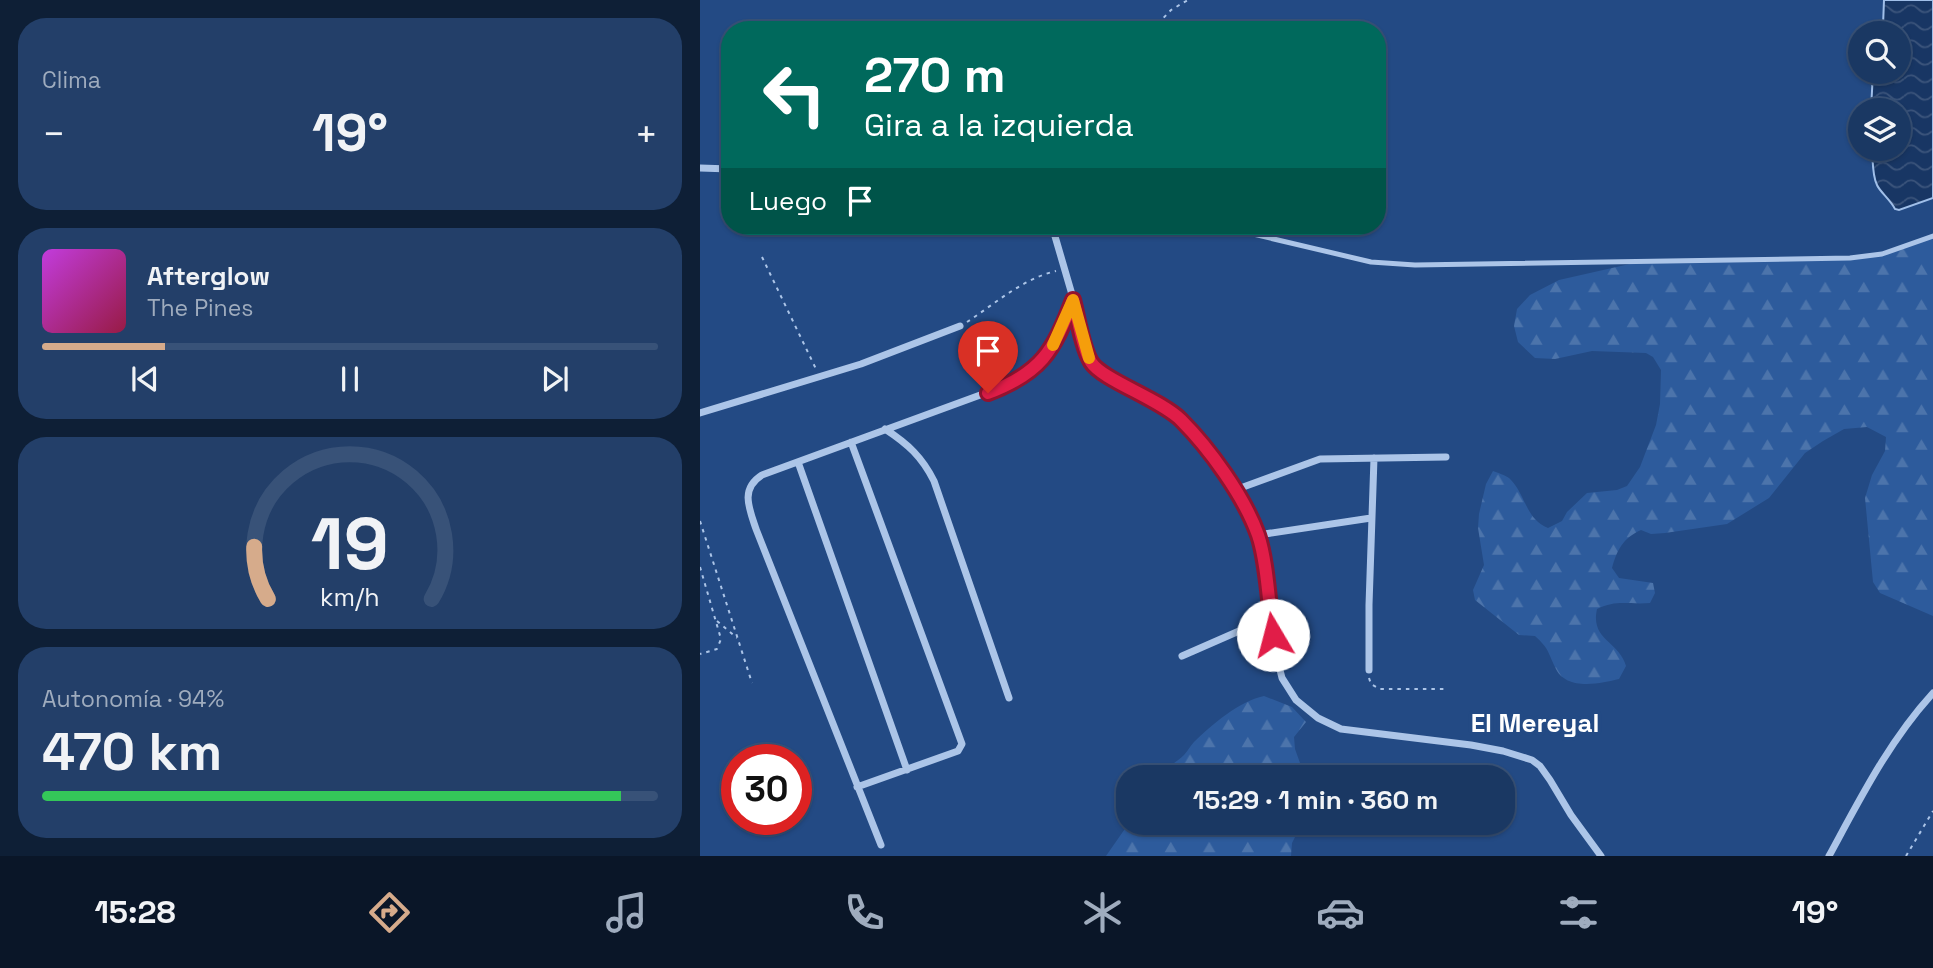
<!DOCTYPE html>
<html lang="es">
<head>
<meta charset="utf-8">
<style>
	body { margin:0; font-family:"Space Grotesk",sans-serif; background:#233f69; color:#f1f3f6; height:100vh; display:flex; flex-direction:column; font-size:26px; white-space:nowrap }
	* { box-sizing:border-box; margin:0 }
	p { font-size:23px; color:#9facbe }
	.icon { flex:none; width:38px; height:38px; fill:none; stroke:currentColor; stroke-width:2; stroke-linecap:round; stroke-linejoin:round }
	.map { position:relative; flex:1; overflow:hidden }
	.drawer { display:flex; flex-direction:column; gap:18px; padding:18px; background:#0e1f36; width:700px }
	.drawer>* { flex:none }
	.banner { position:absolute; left:21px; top:21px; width:665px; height:214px; border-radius:28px; box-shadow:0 2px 5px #0004,0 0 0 2px #385278; background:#00695c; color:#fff; overflow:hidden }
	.tools { position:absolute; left:1148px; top:21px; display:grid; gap:14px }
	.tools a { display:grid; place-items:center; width:63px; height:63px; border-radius:50%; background:#1a3863; box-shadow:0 2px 5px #0004,0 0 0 2px #385278; font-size:35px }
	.speed { position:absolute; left:21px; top:744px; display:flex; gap:14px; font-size:35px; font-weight:700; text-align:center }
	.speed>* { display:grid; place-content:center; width:91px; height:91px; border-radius:50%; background:#1a3863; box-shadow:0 2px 5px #0004,0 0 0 2px #385278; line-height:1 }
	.speed .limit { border:10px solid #d22; background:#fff; color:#111 }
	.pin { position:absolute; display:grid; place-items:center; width:60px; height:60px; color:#fff; margin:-72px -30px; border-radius:50% 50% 50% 0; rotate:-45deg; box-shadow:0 0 7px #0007 }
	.pin .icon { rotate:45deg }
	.me { position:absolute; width:77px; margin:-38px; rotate:352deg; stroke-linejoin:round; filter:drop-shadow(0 0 5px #0008) }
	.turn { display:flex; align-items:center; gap:24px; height:147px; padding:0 28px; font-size:32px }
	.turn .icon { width:91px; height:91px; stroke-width:2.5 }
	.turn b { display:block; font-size:49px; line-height:60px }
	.then { display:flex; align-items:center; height:66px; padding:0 28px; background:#0003; gap:14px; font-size:26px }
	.big { font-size:52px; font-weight:700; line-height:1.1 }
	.drawer .tile { flex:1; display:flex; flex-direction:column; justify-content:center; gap:10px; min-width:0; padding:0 24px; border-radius:28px; background:#233f69 }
	.drawer .dial { align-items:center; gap:0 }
	.dial svg { height:182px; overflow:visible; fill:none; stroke:#385278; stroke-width:7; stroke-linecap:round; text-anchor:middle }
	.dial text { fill:#f1f3f6; stroke:none }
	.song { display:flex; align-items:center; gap:21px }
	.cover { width:84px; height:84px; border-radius:10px; background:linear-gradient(135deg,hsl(290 70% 55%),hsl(340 70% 35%)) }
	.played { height:7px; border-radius:4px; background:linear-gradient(90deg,#d6ab8b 20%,#385278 20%) }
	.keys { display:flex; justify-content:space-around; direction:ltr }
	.heat { display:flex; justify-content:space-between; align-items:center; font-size:38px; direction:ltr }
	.charge { height:10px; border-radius:5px; background:linear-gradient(90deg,#34c759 94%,#385278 0) }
	.trip { position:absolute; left:416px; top:765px; width:399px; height:70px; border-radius:28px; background:#1a3863; box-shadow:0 2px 5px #0004,0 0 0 2px #385278; font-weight:700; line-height:70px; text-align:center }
	.tabs { display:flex; height:112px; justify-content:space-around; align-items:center; background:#0a1628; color:#9facbe }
	.tabs .icon { width:49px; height:49px }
	.tabs .active { color:#d6ab8b }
	.tabs b { font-size:32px; color:#f1f3f6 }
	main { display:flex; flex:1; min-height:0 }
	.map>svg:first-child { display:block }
	.forest { fill:url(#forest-firs) }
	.water { fill:url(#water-waves); stroke:#a0bfe9; stroke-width:2 }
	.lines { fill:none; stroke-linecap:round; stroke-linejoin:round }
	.path { stroke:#acc5e8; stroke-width:2; stroke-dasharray:3.5 5; stroke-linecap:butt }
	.lane { stroke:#acc5e8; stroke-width:5 }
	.street { stroke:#acc5e8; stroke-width:7 }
	.route-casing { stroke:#92132f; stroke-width:18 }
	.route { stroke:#e11d48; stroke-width:12 }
	.slow { stroke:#f59e0b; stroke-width:12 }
	.labels { text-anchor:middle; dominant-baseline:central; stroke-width:7; stroke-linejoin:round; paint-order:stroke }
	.district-label { font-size:26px; font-weight:bold; fill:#fff; stroke:#234a84 }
</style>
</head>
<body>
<main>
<section class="drawer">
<div class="tile"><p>Clima</p>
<div class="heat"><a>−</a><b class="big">19°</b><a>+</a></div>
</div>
<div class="tile">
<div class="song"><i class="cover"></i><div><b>Afterglow</b><p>The Pines</p></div></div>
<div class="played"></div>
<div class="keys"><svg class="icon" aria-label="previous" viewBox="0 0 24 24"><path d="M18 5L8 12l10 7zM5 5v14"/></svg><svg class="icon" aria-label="pause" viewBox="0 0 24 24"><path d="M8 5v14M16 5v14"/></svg><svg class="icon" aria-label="next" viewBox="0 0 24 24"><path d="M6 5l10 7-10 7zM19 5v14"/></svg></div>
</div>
<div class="tile dial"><svg viewBox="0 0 100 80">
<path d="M14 69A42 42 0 1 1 86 69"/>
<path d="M14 69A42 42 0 0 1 8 46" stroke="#d6ab8b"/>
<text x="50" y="56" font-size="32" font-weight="700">19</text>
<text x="50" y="72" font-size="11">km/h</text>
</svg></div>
<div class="tile"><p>Autonomía · 94%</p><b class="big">470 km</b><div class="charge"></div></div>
</section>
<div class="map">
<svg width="1233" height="856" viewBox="0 0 1233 856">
	<defs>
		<pattern id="forest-firs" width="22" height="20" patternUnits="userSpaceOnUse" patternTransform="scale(1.75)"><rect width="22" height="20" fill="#2d5b9c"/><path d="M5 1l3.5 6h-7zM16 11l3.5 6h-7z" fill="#4c74ab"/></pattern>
		<pattern id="water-waves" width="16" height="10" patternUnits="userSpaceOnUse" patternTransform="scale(1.75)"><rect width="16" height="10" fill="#183664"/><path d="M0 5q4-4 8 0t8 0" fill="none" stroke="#3b547b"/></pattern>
	</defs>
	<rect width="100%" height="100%" fill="#234a84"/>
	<!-- forest -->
	<path class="forest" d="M1233,236v380l-53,-23 -7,-11 -8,-84 7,-23 13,-24 1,-14 -19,-10 -23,2 -21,12 -18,12 -36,45 -42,26 -62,9 -14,1 -10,-4c-18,8 -24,20 -29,38l7,10 34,5 2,10 -5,10c-22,2 -33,-4 -53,6 -7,31 22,32 29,57l-7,13c-20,5 -54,12 -64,-12 -8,-17 -6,-18 -20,-31l-16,-1 -44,-35 -2,-10 11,-25 -6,-37 1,-14 7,-30 7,-13c5,2 12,4 16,7 17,16 16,41 39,50l14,-7 5,-9 20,-19 30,-3 10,-4 13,-19 16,-42 4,-21 1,-34 -8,-13 -7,-4 -54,-2 -37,8 -20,-1 -17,-16 -4,-16 3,-17 13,-14 29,-15 84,-19h154l85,-7z
		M564,696l28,11 14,15 -12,15 1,12 10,28h-146c9,-12 16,-13 25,-22 4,-4 6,-9 10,-13 18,-17 45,-41 70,-46z
		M429,823v-1l173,1 -10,20 -1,13h-185z"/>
	<!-- water -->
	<path class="water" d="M1184,0h49v198l-34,12 -4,-1c-5,-10 -15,-17 -18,-24 -5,-10 -4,-25 -5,-36h27v-39h-28l2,-38h26v-39h-19l3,-7z"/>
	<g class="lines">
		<!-- path -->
		<path class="path" d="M452,30l19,-20 17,-10
			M62,257l54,112
			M267,322c29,-19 55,-43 89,-51
			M0,521l52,162
			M0,567l21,72 -4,10 -17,5
			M17,621l20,17
			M669,678l2,6 9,5h68
			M1206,856l27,-45"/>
		<!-- lane -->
		<path class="lane" d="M519,226l152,36 44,3 435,-7 32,-4 51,-18"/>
		<!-- street -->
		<path class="street" d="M0,168l30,1
			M352,226l40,137c22,21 54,29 78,47 31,23 79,95 90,132l16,112 6,24 14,22 22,18 23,11 130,16 32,6 29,9 8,6 10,14 21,35 30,41
			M0,413l161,-49 99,-38
			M185,429c23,15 37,28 49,52l75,217
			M151,442l111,302 -4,7 -101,36
			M98,462l109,308
			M535,490l85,-31 126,-2
			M558,535l113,-17
			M482,656l89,-39
			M669,670v-65l5,-147
			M181,845l-125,-316c-7,-21 -16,-40 6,-54l251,-92c32,-20 46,-47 60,-82
			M1129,856c31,-57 60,-115 104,-163"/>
	</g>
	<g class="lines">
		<defs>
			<path id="route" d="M288,393c53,-20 65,-41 85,-93 5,18 9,47 18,62 11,18 69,37 90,58 28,28 63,76 77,115 9,26 11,71 15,100"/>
		</defs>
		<!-- route casing -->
		<use href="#route" class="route-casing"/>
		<!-- route -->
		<use href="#route" class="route"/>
		<!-- slow -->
		<path class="slow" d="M353,345l20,-45 16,58"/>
	</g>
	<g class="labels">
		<!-- district labels -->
		<g class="district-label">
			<text x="835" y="723">El Mereyal</text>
		</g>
	</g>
</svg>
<div class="tools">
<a><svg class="icon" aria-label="search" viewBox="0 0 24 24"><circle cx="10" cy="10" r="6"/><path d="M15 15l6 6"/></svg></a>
<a><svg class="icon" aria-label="layers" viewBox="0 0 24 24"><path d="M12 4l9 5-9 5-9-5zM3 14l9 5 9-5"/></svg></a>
</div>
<div class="speed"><div class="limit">30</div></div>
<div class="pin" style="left:288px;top:393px;background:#d93025"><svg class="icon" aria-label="arrive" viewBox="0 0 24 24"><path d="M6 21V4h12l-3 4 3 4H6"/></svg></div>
<svg class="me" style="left:573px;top:635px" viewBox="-20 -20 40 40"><circle r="19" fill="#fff"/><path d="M0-13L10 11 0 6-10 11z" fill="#e11d48"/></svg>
<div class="trip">15:29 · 1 min · 360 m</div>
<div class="banner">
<div class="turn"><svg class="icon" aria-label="left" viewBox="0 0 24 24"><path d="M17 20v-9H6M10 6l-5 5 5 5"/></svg><div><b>270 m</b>Gira a la izquierda</div></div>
<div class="then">Luego<svg class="icon" aria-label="arrive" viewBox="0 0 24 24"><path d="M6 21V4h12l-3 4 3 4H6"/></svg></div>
</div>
</div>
</main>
<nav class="tabs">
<b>15:28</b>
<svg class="icon active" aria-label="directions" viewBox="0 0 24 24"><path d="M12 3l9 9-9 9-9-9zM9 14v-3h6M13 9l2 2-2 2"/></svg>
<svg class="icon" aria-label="music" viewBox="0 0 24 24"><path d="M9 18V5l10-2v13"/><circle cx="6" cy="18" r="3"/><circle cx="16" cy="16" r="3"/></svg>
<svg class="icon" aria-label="phone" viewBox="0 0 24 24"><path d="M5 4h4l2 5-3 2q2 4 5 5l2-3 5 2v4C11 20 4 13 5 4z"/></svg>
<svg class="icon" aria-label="climate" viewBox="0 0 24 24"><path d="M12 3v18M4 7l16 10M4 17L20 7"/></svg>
<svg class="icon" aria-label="car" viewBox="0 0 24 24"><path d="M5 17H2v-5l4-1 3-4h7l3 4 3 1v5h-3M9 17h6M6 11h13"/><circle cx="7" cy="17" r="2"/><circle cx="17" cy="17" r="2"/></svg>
<svg class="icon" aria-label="filters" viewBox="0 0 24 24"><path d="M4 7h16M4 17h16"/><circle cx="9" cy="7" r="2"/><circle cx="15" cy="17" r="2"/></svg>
<b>19°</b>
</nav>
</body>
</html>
